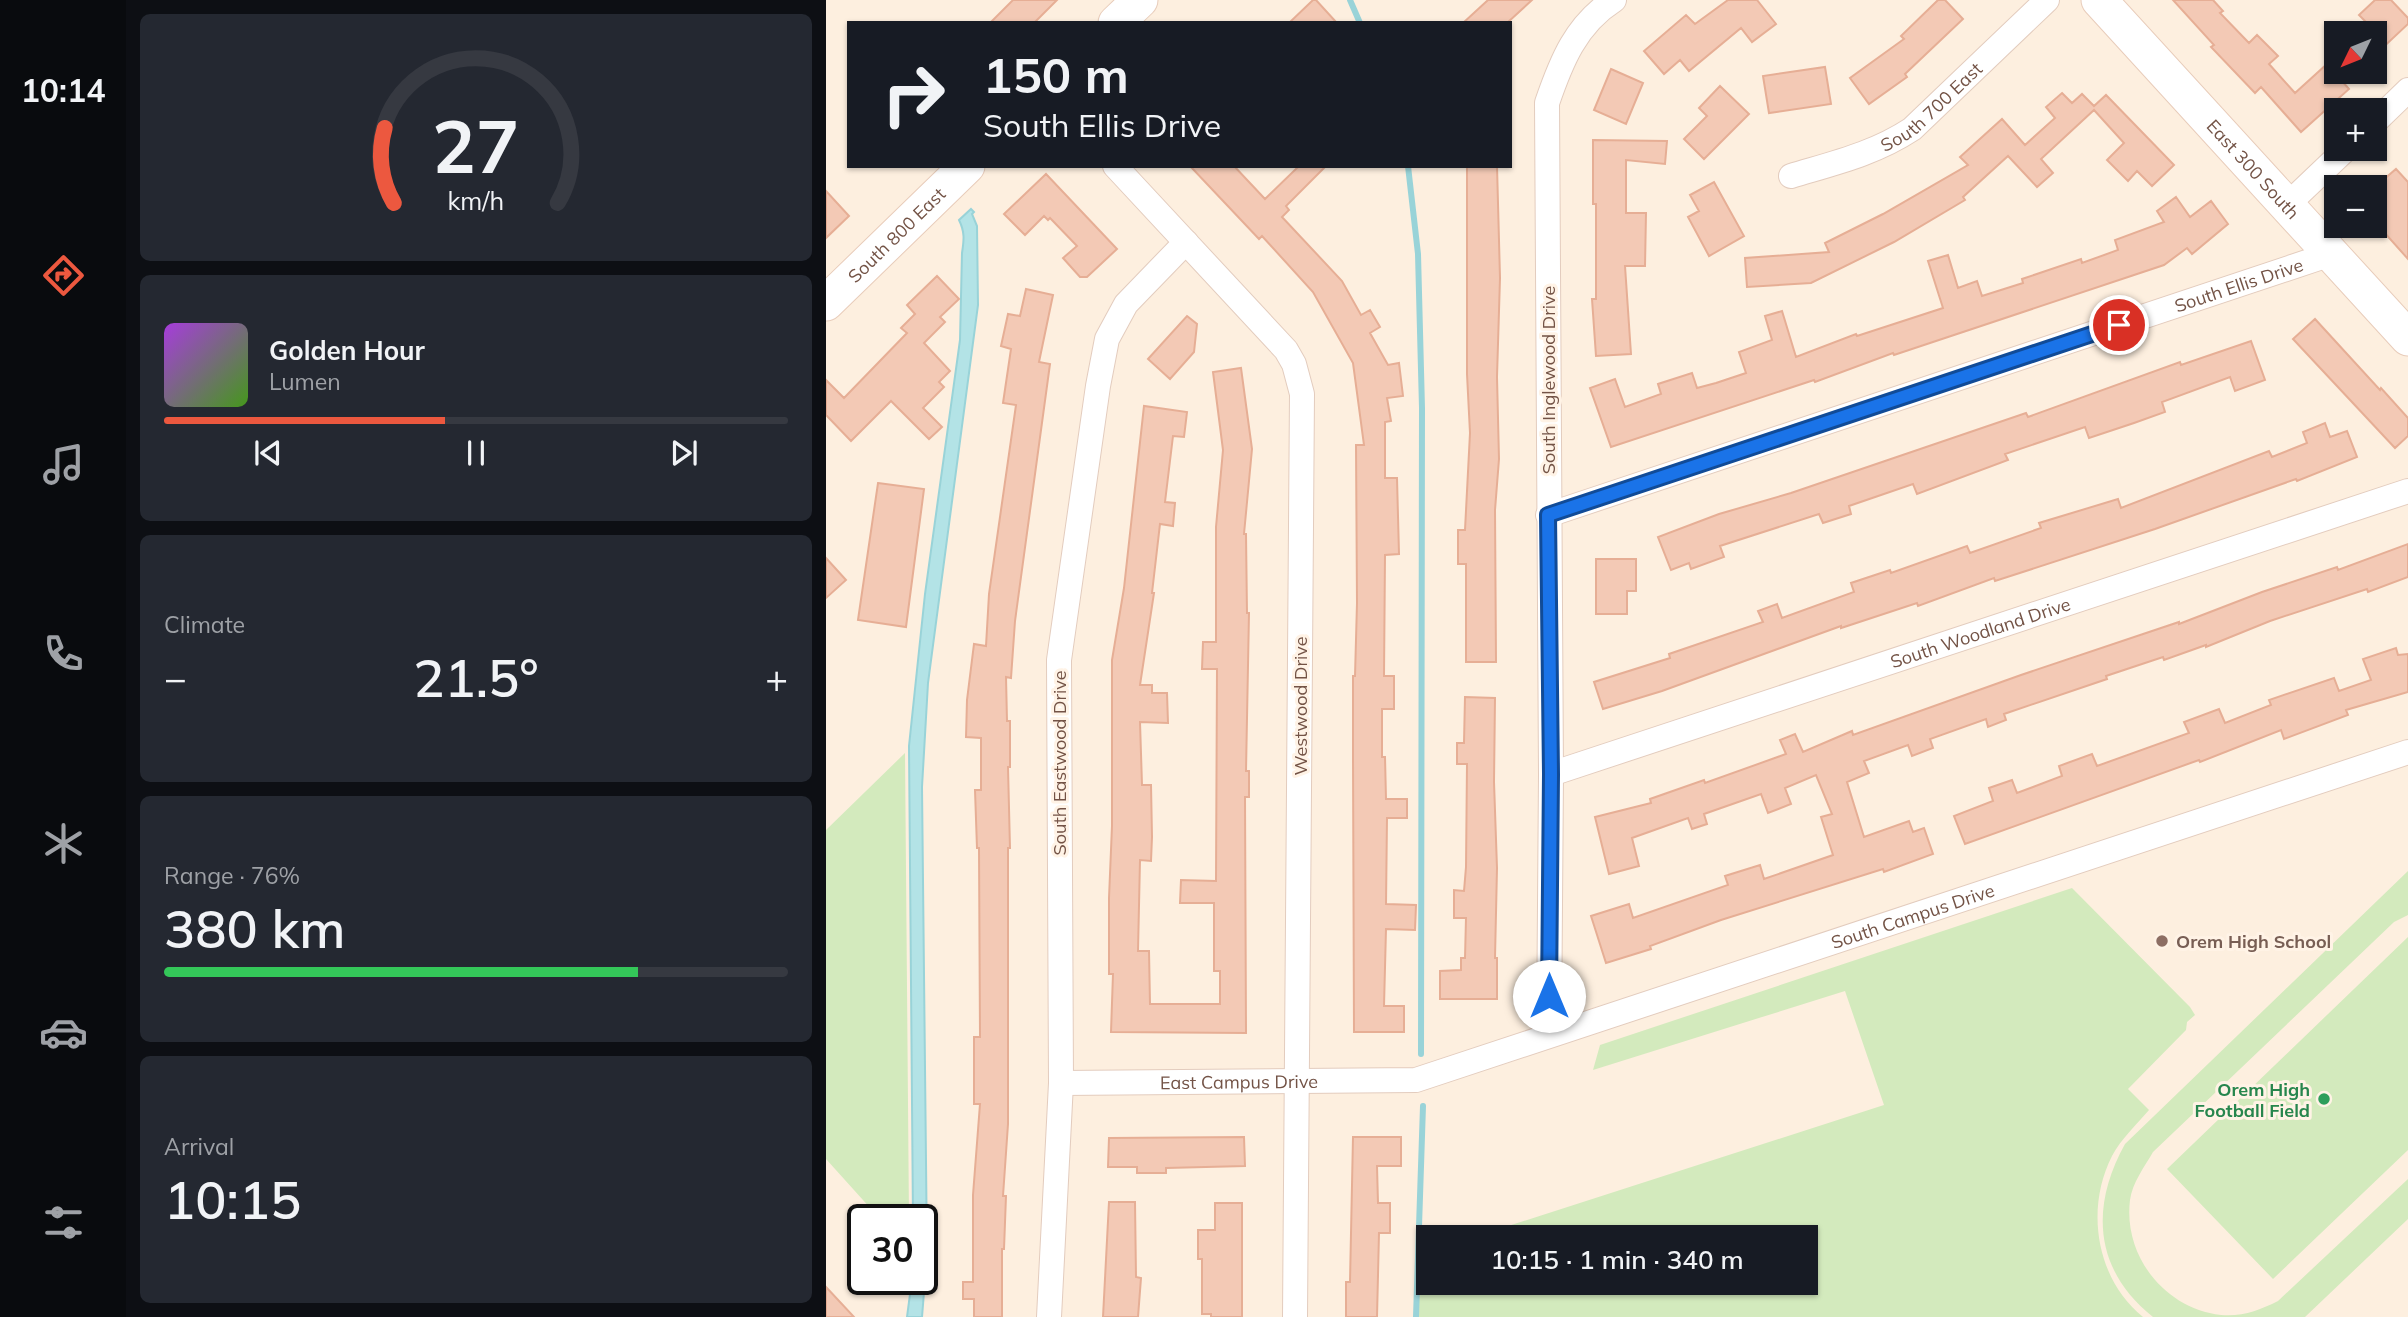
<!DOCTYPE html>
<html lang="en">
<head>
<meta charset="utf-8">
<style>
	body { margin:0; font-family:Mulish,sans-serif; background:#242831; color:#f1f3f6; height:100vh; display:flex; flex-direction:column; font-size:26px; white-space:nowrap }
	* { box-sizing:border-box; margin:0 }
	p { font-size:23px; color:#9ea1a6 }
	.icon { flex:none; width:38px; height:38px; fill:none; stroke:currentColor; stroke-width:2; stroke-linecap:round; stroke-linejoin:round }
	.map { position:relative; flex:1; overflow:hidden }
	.drawer { display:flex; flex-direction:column; gap:14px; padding:14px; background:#0d0f14; width:700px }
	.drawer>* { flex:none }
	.top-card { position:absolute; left:21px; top:21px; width:665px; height:147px; border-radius:0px; box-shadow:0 2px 5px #0004; background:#171b24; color:#f1f3f6; overflow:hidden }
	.needle { width:46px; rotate:227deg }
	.buttons { position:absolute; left:1498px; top:21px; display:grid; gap:14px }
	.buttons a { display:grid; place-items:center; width:63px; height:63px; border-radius:0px; background:#171b24; box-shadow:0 2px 5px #0004; font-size:35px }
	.speed { position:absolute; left:21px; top:1204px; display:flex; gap:14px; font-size:35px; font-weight:700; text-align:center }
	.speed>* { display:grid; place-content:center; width:91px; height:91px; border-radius:50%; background:#171b24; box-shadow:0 2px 5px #0004; line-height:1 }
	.speed .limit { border:4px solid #111; border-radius:10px; background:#fff; color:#111 }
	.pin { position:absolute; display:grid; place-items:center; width:60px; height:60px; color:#fff; margin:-30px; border:4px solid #fff; border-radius:50%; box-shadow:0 2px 7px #0007 }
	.me { position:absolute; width:77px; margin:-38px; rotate:0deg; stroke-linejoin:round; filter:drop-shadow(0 0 5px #0008) }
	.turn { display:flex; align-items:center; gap:24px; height:147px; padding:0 21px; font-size:32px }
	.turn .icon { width:91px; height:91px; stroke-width:2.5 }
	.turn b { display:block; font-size:49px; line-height:60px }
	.big { font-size:52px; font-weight:600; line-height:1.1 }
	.drawer .card { flex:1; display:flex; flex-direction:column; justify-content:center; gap:10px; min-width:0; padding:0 24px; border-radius:10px; background:#242831 }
	.drawer .dial { align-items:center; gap:0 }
	.dial svg { height:182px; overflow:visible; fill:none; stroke:#363941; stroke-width:7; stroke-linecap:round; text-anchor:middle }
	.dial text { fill:#f1f3f6; stroke:none }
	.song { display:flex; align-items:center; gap:21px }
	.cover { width:84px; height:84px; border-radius:10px; background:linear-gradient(135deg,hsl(280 70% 55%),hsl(100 70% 35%)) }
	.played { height:7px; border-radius:4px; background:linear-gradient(90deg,#ec583f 45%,#363941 45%) }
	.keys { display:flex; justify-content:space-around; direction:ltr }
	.heat { display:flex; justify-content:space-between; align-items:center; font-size:38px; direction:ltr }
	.charge { height:10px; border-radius:5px; background:linear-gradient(90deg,#34c759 76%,#363941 0) }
	.trip { position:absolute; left:590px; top:1225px; width:402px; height:70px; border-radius:0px; background:#171b24; box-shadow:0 2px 5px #0004; font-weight:600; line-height:70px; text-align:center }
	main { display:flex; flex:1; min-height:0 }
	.menu { display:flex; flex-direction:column; width:126px; justify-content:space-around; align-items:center; background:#090b0e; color:#9ea1a6 }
	.menu .icon { width:49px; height:49px }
	.menu .current { color:#ec583f }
	.menu b { font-size:32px; color:#f1f3f6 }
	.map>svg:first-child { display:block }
	.green { fill:#d3eabd }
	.water { fill:#b3e3e6; stroke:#99d3d8; stroke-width:2 }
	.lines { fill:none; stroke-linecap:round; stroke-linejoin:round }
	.stream { stroke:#99d3d8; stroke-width:6 }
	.building { fill:#f3c9b5; stroke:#e6ae95; stroke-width:2 }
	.street-casing { stroke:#e3ccbe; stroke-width:26 }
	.secondary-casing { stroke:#e8ccba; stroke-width:37 }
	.street { stroke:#fff; stroke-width:24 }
	.secondary { stroke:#fff; stroke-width:35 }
	.route-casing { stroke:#114b97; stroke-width:18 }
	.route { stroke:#1a73e8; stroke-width:12 }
	.education-dot { fill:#8d6e63; stroke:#fff3e6; stroke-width:2.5 }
	.leisure-dot { fill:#2e9e5b; stroke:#fff3e6; stroke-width:2.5 }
	.labels { text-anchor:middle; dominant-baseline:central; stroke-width:6; stroke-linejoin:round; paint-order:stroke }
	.street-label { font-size:18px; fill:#735346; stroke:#fff3e6 }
	.education-label { font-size:18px; font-weight:bold; fill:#785e54; stroke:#fff3e6; text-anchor:start }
	.leisure-label { font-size:18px; font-weight:bold; fill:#27864d; stroke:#fff3e6; text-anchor:end }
</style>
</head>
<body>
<main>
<nav class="menu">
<b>10:14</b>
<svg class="icon current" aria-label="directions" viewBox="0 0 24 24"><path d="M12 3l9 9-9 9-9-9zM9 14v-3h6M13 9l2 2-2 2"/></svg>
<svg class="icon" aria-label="music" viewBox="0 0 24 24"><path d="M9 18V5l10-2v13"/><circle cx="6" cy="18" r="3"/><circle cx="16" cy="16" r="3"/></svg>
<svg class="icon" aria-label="phone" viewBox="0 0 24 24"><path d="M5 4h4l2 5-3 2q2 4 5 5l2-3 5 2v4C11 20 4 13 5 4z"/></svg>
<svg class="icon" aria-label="climate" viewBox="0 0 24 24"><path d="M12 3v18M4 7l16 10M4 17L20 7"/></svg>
<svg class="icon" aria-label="car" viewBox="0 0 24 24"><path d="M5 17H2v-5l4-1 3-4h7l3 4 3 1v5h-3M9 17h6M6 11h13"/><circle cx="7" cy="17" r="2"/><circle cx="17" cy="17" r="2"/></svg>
<svg class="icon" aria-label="filters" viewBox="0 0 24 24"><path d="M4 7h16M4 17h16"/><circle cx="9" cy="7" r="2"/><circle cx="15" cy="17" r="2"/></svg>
</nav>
<section class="drawer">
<div class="card dial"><svg viewBox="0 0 100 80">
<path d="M14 69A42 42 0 1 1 86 69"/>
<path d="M14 69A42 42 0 0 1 10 36" stroke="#ec583f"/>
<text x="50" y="56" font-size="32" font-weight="700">27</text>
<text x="50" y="72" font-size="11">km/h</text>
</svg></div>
<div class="card">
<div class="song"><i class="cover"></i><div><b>Golden Hour</b><p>Lumen</p></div></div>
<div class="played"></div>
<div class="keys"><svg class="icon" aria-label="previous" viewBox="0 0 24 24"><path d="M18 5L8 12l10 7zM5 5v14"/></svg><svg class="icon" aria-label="pause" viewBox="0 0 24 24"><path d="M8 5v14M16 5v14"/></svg><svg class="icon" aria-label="next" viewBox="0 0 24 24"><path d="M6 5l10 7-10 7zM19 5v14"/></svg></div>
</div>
<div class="card"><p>Climate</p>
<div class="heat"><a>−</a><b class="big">21.5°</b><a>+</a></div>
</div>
<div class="card"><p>Range · 76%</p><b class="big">380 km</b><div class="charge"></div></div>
<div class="card"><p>Arrival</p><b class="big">10:15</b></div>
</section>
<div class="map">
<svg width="1582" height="1317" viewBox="0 0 1582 1317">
	<rect width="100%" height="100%" fill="#fdefdf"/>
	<!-- green -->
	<path class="green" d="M79,753l4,467h-28l-55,-61v-329z
		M1582,871v44l-14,7 -241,230c-8,14 -21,31 -23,48 -7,57 36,109 91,115 21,2 39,-5 57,-14l130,-122v40l-103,98h-152c-59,-47 -63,-110 -28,-173z
		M1246,888l118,119 5,8 -8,7 -1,8 -58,59 21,21c-12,14 -28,29 -37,46 -27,53 -16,123 31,161h-727l2,-62 10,-3v31h378v-46h-332l410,-132 -39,-114 -252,79 7,-25z
		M1582,937v213l-135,129 -106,-110z"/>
	<!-- water -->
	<path class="water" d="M145,209l3,3 -2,2 5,12 1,79 -50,378 -6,104 5,468 -5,62h-15l5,-38h10v-59h-9l-4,-474 16,-152 35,-254 2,-87c2,-13 3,-21 -3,-33z"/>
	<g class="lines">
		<!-- stream -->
		<path class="stream" d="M524,0l10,23
			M582,166l10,88 4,154 -1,646
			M590,1317l7,-211"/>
	</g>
	<!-- building -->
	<path class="building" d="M187,0h44l-23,23h-44z
		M487,0h3l21,23h-48z
		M662,0h44l-25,23h-44z
		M902,0h29l19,24 -24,18 -11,-14 -52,43 -9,-11 -16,14 -20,-23 42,-36 9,9z
		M1112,0h7l18,19 -58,55 2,3 -38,27 -19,-26 54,-39 -3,-3z
		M1347,0h40l10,11 -3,2 29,30 8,-8 21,21 -9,8 26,29 32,-29 22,25 -48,43 -40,-45 -6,6 -44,-46 3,-2z
		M1549,0h16l17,18v6l-33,31v-22h-19l11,-10 -8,-8z
		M999,67l6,37 -62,9 -6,-37z
		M785,69l32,14 -17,41 -32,-14z
		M894,86l29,28 -45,45 -20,-20 23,-23 -8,-8z
		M1236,93l10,10 10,-9 12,12 12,-11 68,70 -22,21 -15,-15 -9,10 -21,-21 17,-17 -30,-33 -53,49 12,14 -16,14 -29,-31 -45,41 2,3 -71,42 -83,41 -64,4 -2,-29 84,-6 -4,-9 58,-29 85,-49 -8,-8 42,-38 23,26 30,-27 -9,-11z
		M767,140l74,1 -2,23 -39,-4v53h20l-1,53h-20l6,88 -35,2 -4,-57h4v-95h-3z
		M364,166h44l31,33 34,-33h27l-40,40 3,4 -7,7 60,64 19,34 9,-5 10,17 -10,6 18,32 11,-2 4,33 -16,2 4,23 -6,1v56h12l2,76 -14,1 -1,121h10v33h-12v48h3l1,42h21v19h-20l-1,86 30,1 -1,25 -29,-1 -2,77h20v26h-50l-1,-275v-81h2l2,-73 -1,-158h8l-11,-82 -40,-71 -51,-56 -3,3z
		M641,166h30l3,112 -3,99 2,82 -4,51 1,152h-30v-98h-8v-34h7l5,-97 -3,-59z
		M1570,169l12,13v77l-33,-37v-35z
		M220,174l71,75 -30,28h-7l-17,-19 14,-12 -27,-28 -2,2 -4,-4 -19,19 -21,-21z
		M888,182l30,54 -35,20 -21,-39 11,-6 -9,-16z
		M0,191l23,25 -23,22z
		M1350,197l14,20 21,-16 17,23 -36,30 -5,-6 -23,17 -270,90 -1,-2 -78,29 -1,-2 -203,67 -21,-59 25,-9 10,28 36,-13 -3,-10 34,-11 5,15 19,-5 30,-10 -7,-21 33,-12 -7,-24 17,-5 14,46 60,-23 1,2 86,-28 -15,-47 20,-6 10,33 19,-7 5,15 41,-13 -1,-4 59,-20 1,4 36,-13 -3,-10 49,-18 -7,-11z
		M111,276l22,23 -19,18 5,5 -21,21 26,28 -11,11 5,5 -21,21 19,19 -13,12 -38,-38 -40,40 -25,-26v-35l18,18 63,-65 -6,-5 14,-14 -8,-9z
		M200,289l27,6 -14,67 11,2 -35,257 -4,57 -5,-1 1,44h3v46h-2l2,81h-2v276l-5,72h3l-2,53h-2v68h-28v-18h-11v-17h10v-87l7,-91h-6v-67h6l-1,-189h-2l-2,-58h6v-52l-15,-1 1,-37 7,-56 12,2 3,-52 27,-189 -13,-2 8,-54 -10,-3 7,-32 12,2z
		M361,316l10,8 -3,28 -24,27 -22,-20z
		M1489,319l65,71 1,-2 27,30v18l-13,12 -102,-109z
		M1425,341l14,39 -30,11 -5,-14 -68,25 3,10 -31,11 -45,15 -4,-11 -80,27 3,6 -91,34 -4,-10 -64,22 2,8 -28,9 -4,-9 -99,32 4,11 -33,12 -2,-6 -18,7 -13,-33 61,-23 72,-21 235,-80 2,4 152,-55 1,3z
		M415,368l11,81 -8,85h2l1,79h2l-3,158h3v26h-4l1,236 -135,-1 2,-58h-4v-76l3,-72v-166l12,-72 20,-182 43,6 -3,25 -11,-1 -8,66 10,1 -2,23 -13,-2 -8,69h2l-14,92h12v8h15l1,30 -28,-1 2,63h9l1,52 -1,24 -11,-1 -2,91h11l1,53h70v-33h-6v-68h-34l1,-23 35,1 1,-212h-15l1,-27h13v-115l7,-77 -10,-78z
		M1499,423l5,14 17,-6 10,26 -60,24 -1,-2 -141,50 -160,52 -1,-3 -76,28 -1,-3 -76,25v-2l-179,65 -59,18 -9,-27 76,-24 -1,-4 94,-32 -5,-11 19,-7 5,14 72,-26 -3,-9 39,-13 1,3 76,-27 3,7 71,-25 -2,-5 79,-24 3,9 148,-57 3,6 35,-14 -4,-11z
		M52,483l46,6 -18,138 -48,-7z
		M1582,544v33l-40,15 -1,-3 -97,32 -64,26v-2l-42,15 -1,-3 -57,19 1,3 -103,35 2,6 -18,7 -2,-8 -56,20 3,9 -21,8 -4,-11 -44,16 5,12 -22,9 17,55 45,-16 4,11 11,-4 9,26 -49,18 -1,-3 -162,51 -71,26 1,3 -45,14 -15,-47 38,-12 4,14 95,-33 -3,-9 35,-11 4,14 69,-24 -12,-38 11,-3 -16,-39 -31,13 6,16 -23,9 -7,-19 -57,20 3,10 -15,5 -4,-11 -56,20 7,28 -30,8 -14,-57 56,-14 -1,-4 54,-19 1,3 81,-29 -6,-14 15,-6 8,18 49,-21 1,4 168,-60 158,-53v2l83,-32 75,-25 1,3z
		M0,558l20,22 -20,18z
		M770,559h40v32h-9v23h-31z
		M1570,648l2,7 10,-1v38l-62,18 2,5 -64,24 -3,-9 -81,32 -1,-2 -234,84 -11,-28 39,-15 -4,-13 23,-8 5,13 45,-17 -3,-10 33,-12 5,12 92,-33 -5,-11 35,-13 6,14 46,-18 -2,-5 65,-22 5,13 32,-11 -8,-21z
		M639,697l30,1 -1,84 3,86 -2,90h2v41h-57v-28l21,-1v-12h4l1,-40h-12v-28l10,1 2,-24 1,-103h-10v-21h7z
		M418,1137l1,29 -79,2v5h-29v-6h-29l1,-29z
		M527,1137h48v29h-24l1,37h12v30h-11l-2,84h-31v-35h4z
		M283,1202h26l1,75 5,1 -3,39h-35z
		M389,1203h27v114h-31v-3h-9v-55h-4v-29h17z
		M0,1287l28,30h-28z"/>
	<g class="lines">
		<defs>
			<g id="street">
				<path d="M1549,122l33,-32"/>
				<path d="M289,166l171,184 8,14 8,30 -7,923"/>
				<path id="s1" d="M965,176c43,-13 83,-22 121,-47l135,-129"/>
				<path d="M1460,206l60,-57"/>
				<path id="s2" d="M722,515l783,-261"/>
				<path id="s3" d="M725,774l857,-283"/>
				<path d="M723,1035l2,-261 -4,-671c14,-41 29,-79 67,-103"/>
				<path id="s4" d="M235,1083l355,-3 992,-328"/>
				<path d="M223,1317l12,-234 -2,-423 39,-274 9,-47 19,-35 60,-62"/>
			</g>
			<g id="secondary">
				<path id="s5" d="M1273,0l309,338"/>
				<path d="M290,23l24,-23"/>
				<path id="s6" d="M0,303l141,-137"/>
			</g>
		</defs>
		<!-- street casing -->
		<use href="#street" class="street-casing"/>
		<!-- secondary casing -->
		<use href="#secondary" class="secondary-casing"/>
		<!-- street -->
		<use href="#street" class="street"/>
		<!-- secondary -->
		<use href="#secondary" class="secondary"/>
	</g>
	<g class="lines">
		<defs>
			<path id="route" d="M723,996l2,-222 -3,-259 571,-190"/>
		</defs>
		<!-- route casing -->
		<use href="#route" class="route-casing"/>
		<!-- route -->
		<use href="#route" class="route"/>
	</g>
	<!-- markers -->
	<circle class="education-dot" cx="1336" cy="941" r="7"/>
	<circle class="leisure-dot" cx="1498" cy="1099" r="7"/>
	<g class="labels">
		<!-- street labels -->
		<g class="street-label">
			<text stroke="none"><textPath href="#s1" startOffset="159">South 700 East</textPath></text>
			<text stroke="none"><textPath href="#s5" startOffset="229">East 300 South</textPath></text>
			<text stroke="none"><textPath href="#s6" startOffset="98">South 800 East</textPath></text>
			<text stroke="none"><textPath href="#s2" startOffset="728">South Ellis Drive</textPath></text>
			<text transform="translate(722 380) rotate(-90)">South Inglewood Drive</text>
			<text stroke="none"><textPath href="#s3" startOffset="452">South Woodland Drive</textPath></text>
			<text transform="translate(474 706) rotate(-90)">Westwood Drive</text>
			<text transform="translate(233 763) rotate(-90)">South Eastwood Drive</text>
			<text stroke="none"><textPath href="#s4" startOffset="878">South Campus Drive</textPath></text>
			<text stroke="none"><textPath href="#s4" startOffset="178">East Campus Drive</textPath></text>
		</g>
		<!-- education labels -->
		<g class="education-label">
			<text x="1350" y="941">Orem High School</text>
		</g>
		<!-- leisure labels -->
		<g class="leisure-label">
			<text x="1484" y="1089">Orem High<tspan x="1484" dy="21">Football Field</tspan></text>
		</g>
	</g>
</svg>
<div class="buttons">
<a><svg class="needle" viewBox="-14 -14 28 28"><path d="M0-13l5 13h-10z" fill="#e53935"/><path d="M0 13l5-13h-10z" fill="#9ea1a6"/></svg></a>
<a>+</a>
<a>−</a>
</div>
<div class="speed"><div class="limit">30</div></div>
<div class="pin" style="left:1293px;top:325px;background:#d93025"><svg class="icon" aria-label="arrive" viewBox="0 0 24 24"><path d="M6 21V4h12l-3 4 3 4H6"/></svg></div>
<svg class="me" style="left:723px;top:996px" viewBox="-20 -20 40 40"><circle r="19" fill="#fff"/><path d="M0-13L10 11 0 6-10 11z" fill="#1a73e8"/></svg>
<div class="trip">10:15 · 1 min · 340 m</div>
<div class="top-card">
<div class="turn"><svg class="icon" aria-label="right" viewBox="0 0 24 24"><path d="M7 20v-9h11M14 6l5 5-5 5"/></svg><div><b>150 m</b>South Ellis Drive</div></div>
</div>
</div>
</main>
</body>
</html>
